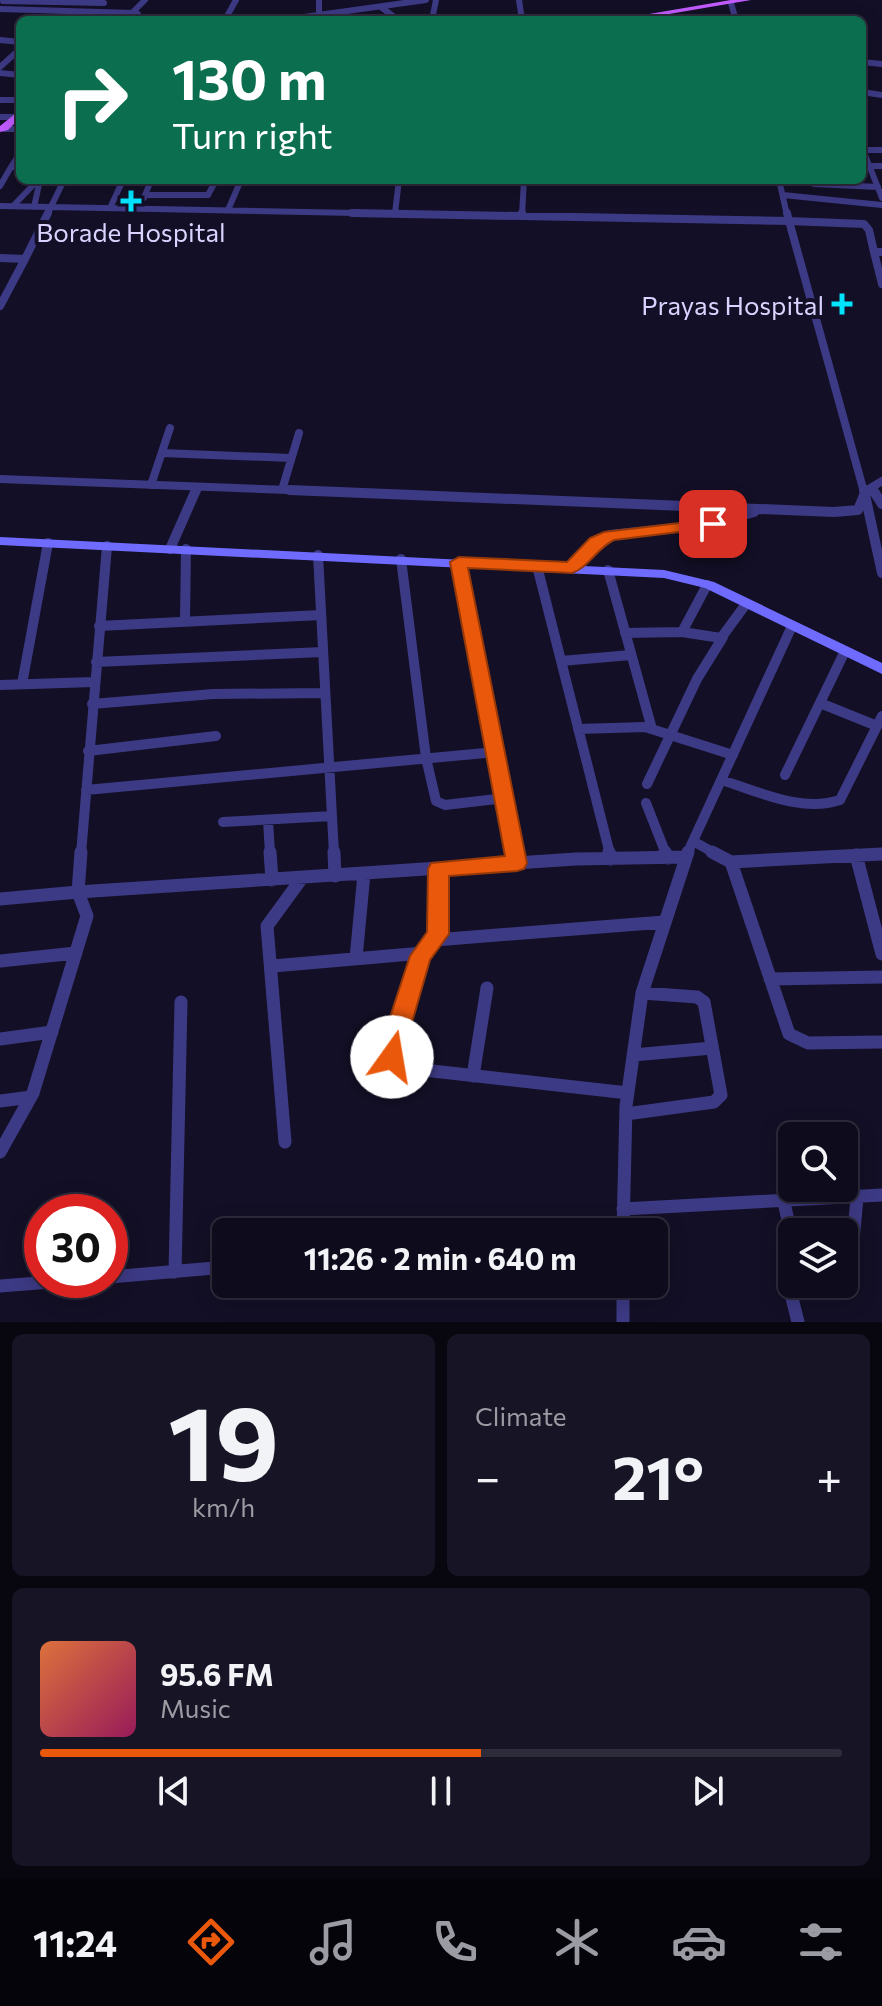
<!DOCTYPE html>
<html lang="en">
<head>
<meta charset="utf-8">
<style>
	body { margin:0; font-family:Commissioner,sans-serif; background:#171425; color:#f1f3f6; height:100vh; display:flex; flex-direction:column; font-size:30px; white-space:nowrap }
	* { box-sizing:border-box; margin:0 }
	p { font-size:26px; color:#9b9ba3 }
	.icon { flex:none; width:44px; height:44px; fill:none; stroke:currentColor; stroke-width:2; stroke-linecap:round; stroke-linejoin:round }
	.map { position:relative; height:1322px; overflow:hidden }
	.sheet { display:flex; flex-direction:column; gap:12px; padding:12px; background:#08060f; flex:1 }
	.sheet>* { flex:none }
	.hud { position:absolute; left:16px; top:16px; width:850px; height:168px; border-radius:12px; box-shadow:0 4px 20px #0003,0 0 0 2px #2e2b3b; background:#0b6e4f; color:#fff; overflow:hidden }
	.buttons { position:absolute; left:778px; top:1122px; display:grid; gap:16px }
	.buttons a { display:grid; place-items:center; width:80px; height:80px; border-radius:12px; background:#0e0b1c; box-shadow:0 4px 20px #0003,0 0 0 2px #2e2b3b; font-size:40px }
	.speed { position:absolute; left:24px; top:1194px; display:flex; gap:16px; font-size:40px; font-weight:700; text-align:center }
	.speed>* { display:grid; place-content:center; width:104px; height:104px; border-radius:50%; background:#0e0b1c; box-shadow:0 4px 20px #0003,0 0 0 2px #2e2b3b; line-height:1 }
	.speed .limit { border:12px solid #d22; background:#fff; color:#111 }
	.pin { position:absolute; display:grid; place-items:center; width:68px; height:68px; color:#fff; margin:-34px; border-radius:16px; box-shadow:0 4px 12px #0006 }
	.me { position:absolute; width:88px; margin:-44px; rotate:13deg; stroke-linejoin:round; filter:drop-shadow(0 0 6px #0008) }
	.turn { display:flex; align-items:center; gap:28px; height:168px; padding:0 24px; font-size:36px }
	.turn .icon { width:104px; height:104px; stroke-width:2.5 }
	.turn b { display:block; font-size:56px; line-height:68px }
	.big { font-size:60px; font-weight:700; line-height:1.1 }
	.sheet .tile { flex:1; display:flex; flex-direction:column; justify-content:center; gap:12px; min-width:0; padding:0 28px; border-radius:12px; background:#171425 }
	.sheet .dial { align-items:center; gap:0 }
	.dial b { font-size:104px; line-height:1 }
	.song { display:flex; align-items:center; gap:24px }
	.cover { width:96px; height:96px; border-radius:12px; background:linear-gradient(135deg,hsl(20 70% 55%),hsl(330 70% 35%)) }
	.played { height:8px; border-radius:4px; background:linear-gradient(90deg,#ea580c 55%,#2e2b3b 55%) }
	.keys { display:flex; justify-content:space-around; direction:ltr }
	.heat { display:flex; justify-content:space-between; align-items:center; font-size:44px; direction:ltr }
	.sheet .tiles { flex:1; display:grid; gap:12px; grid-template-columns:1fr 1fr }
	.tile:last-child { grid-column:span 2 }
	.trip { position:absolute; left:212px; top:1218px; width:456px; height:80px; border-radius:12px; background:#0e0b1c; box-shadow:0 4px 20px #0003,0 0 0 2px #2e2b3b; font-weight:700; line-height:80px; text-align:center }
	.menu { display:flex; height:128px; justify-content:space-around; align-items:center; background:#06040b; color:#9b9ba3 }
	.menu .icon { width:56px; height:56px }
	.menu .current { color:#ea580c }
	.menu b { font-size:36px; color:#f1f3f6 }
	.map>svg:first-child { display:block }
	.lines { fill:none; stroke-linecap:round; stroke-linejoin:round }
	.street-far3 { stroke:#3d3a85; stroke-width:6 }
	.street-far2 { stroke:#3d3a85; stroke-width:8 }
	.street-far1 { stroke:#3d3a85; stroke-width:10 }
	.street { stroke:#3d3a85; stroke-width:13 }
	.secondary { fill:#6f6bff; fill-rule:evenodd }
	.primary { fill:#c25bff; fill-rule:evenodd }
	.route { fill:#ea580c; stroke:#983908; stroke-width:2 }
	.poi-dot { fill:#00e5ff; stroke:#130f26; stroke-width:3 }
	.labels { text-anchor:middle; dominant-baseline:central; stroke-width:8; stroke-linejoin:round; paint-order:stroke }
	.far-poi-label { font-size:26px; fill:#d9d4ff; stroke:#130f26 }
</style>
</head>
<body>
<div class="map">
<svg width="882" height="1322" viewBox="0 0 882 1322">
	<rect width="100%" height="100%" fill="#130f26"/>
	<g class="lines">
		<!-- street-far3 -->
		<path class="street-far3" d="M319,0v15
			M519,0l3,20
			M3,1l101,2
			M731,3l5,17
			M381,7l17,13
			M0,9l134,4
			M138,14l-5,-2 12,-12
			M226,18l10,-18
			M141,20l163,-3 122,-17
			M432,20l4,-20
			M0,40l20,2
			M862,62l20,2
			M0,67l20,-18
			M0,73l20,2
			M862,92l20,3
			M0,100h20
			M0,117h14
			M4,129h16
			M862,150h20
			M863,150l19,48
			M20,153l-9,14h9
			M870,166h12
			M779,180l8,35
			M814,184l64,3
			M0,186l11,-19
			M145,195h63l8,-15
			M783,195l99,10
			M144,198l7,-18
			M0,206l458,9
			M13,206l25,-26
			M34,207l6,-27
			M110,208l13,-28
			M228,210l13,-30
			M395,213l4,-33
			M47,215l17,-35
			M522,215l2,-35"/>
		<!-- street-far2 -->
		<path class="street-far2" d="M352,213l437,8 -2,-8
			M522,216v-3
			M874,252l8,32
			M0,258l25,1 23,-46
			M0,306l25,-47
			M162,453l129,5
			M0,479l341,13
			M151,485l19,-57
			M872,489l2,3
			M282,490l17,-57
			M196,492l2,-5
			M864,492l-75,-271 75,3 5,6 5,22h8
			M864,492l18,-11"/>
		<!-- street-far1 -->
		<path class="street-far1" d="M290,490l544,22 24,-2 8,-20
			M864,490l18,83
			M873,490l9,14
			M170,549l26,-59
			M318,555l16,299
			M401,559l25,199 10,43 9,4 60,-7
			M459,562l56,292
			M537,566l73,288
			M572,568l24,-26 14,-7 103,-11 41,-12
			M608,570l44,159
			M185,619l1,-70
			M99,626l222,-11
			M682,632l25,-47
			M625,633l57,-1 39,6 25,-34
			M561,661l70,-6
			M96,662l227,-10
			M22,684l26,-141
			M0,685l94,-3
			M820,703l57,23
			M92,704l121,-10 112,-1
			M578,729l67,-2 88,28
			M88,751l128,-15
			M785,775l60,-124
			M721,780c37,11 80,33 119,20l42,-84
			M647,784l50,-105 26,-42
			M86,790l410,-38
			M646,803l20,51
			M268,820l2,34
			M223,822l109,-6
			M693,841l23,13
			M81,854l26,-308
			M687,854l105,-228"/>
		<!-- street -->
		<path class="street" d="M270,852l2,28
			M334,852l1,24
			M515,852l2,11
			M609,852l2,7
			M665,852l3,6
			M712,852l19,10 151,-8
			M856,855l26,99
			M731,862l58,172 19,9 74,-1
			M438,869v65l-17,22 -29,92 3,12 11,8 222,25
			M0,899l78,-7 3,-40
			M435,940l229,-18
			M356,958l8,-84
			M0,961l76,-8
			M273,966l150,-13
			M770,979l112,-2
			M0,1039l52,-7
			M633,1055l79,-7
			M473,1076l14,-88
			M0,1101l31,-4
			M626,1114l88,-12 7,-7 -17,-93 -7,-5 -55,-4
			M285,1142l-18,-216 35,-48
			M0,1152l33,-59 54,-177 -9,-24 498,-33 110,-2
			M784,1202l8,37
			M623,1209l259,-14
			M623,1232l3,-126 16,-113 46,-141
			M844,1253l8,-1 5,-54
			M175,1272l6,-270
			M110,1277l116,-10
			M792,1277l-3,9 9,36
			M623,1284v38
			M0,1286l76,-6"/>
		<!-- secondary -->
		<path class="secondary" d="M0,537l664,33 50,12 168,81v11l-177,-86 -41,-10 -664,-33z"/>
		<!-- primary -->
		<path class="primary" d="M731,0h20l-117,20h-20z
			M20,110v8l-12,12 -8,2v-6z"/>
	</g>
	<!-- route -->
	<path class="route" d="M713,519l6,1v7l-105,13c-17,8 -26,28 -42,33l-104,-5 59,295 -3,6 -7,2 -68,5v58l-19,26 -30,104 -8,3 -8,-3 -4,-16 30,-92 17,-24 1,-63 3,-6 74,-7 -55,-294 9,-5 108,5 23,-24 14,-6z"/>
	<!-- markers -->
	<g class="poi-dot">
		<path d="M127 189h8v8h8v8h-8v8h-8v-8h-8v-8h8z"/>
		<path d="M838 292h8v8h8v8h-8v8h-8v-8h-8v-8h8z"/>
	</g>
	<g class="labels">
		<!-- far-poi labels -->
		<g class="far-poi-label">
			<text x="131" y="231">Borade Hospital</text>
			<text x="824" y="304" text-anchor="end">Prayas Hospital</text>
		</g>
	</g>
</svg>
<div class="buttons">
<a><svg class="icon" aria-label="search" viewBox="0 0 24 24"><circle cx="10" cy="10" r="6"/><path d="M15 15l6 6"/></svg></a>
<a><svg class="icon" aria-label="layers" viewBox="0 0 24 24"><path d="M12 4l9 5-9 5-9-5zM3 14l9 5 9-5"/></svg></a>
</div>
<div class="speed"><div class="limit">30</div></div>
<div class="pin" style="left:713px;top:524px;background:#d93025"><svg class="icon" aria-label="arrive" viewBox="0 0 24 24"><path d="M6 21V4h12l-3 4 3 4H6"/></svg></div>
<svg class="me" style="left:392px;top:1057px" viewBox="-20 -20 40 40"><circle r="19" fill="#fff"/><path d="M0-13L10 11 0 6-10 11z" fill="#ea580c"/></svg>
<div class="trip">11:26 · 2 min · 640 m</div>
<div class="hud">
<div class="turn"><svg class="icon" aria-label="right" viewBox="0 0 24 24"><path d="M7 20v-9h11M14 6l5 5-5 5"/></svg><div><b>130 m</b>Turn right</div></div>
</div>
</div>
<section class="sheet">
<div class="tiles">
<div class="tile dial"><b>19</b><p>km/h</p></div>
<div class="tile"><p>Climate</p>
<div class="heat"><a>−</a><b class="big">21°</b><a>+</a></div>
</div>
<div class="tile">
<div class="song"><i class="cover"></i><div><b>95.6 FM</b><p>Music</p></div></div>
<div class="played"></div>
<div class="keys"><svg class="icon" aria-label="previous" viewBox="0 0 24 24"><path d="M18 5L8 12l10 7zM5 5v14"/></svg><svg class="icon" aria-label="pause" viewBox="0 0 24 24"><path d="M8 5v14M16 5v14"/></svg><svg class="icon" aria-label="next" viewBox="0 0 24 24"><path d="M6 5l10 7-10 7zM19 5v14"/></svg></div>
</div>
</div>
</section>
<nav class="menu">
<b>11:24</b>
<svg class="icon current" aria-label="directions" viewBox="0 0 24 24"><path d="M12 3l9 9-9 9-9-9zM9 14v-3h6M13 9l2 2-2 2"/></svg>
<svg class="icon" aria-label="music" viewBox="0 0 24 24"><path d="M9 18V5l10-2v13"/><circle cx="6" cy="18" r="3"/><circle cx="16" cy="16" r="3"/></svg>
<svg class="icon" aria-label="phone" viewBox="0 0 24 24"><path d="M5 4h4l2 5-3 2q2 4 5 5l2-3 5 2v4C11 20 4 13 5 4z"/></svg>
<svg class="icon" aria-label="climate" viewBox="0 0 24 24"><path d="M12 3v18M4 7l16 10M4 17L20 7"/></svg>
<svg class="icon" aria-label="car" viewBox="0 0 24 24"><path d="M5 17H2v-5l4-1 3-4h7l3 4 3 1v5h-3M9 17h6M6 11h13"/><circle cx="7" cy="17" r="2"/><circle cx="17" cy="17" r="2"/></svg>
<svg class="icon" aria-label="filters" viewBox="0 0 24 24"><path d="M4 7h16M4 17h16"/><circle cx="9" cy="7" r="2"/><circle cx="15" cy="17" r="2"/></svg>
</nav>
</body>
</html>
